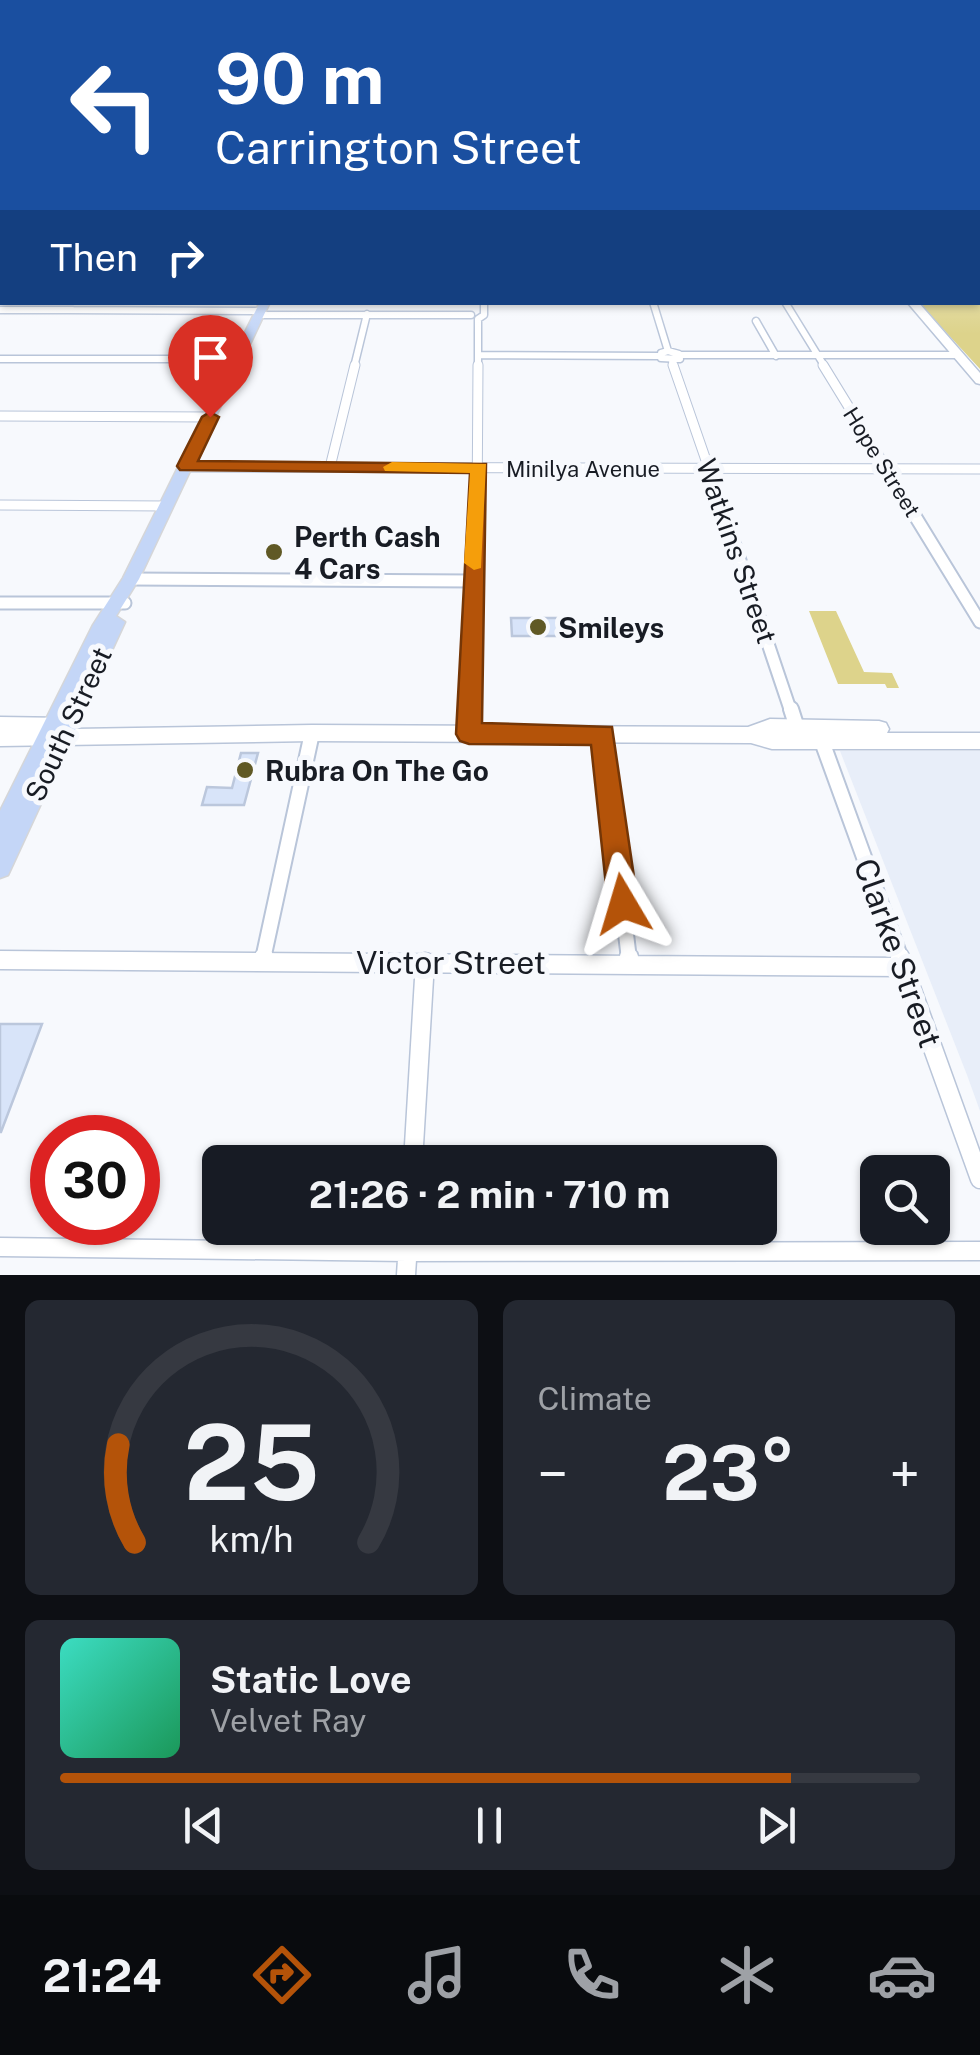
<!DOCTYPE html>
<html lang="en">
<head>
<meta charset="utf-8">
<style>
	body { margin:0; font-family:"Public Sans",sans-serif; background:#242831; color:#f1f3f6; height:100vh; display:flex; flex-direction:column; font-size:38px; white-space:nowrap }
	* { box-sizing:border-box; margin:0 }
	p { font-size:32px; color:#9ea1a6 }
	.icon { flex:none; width:55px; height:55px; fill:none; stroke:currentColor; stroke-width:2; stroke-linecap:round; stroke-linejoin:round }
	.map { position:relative; height:1275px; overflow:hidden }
	.details { display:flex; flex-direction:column; gap:25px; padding:25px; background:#0d0f14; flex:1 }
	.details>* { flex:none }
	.top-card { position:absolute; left:0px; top:0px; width:980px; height:305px; box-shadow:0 2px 8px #0004; background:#1a4fa0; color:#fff; overflow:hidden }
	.controls { position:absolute; left:860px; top:1155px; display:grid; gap:20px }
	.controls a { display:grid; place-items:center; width:90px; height:90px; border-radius:15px; background:#171b24; box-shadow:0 2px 8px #0004; font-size:50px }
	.speed { position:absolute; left:30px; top:1115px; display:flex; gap:20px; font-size:50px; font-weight:700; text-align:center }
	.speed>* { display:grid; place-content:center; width:130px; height:130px; border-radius:50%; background:#171b24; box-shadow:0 2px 8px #0004; line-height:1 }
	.speed .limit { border:15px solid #d22; background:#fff; color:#111 }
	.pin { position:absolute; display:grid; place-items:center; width:85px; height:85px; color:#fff; margin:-102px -42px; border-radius:50% 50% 50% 0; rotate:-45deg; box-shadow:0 0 10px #0007 }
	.pin .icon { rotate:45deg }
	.me { position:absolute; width:110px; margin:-55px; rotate:353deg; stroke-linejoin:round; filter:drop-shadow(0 0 8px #0008) }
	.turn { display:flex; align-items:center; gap:35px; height:210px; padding:0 50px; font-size:45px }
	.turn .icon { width:130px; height:130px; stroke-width:2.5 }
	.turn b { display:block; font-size:70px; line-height:85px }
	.then { display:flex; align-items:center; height:95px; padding:0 50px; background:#0003; gap:20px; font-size:38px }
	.big { font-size:75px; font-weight:700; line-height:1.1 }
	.details .card { flex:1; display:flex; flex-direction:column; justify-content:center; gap:15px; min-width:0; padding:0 35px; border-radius:15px; background:#242831 }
	.details .dial { align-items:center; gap:0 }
	.dial svg { height:260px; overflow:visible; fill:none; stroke:#363941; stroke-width:7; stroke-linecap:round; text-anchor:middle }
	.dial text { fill:#f1f3f6; stroke:none }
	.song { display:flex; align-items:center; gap:30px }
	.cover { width:120px; height:120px; border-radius:15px; background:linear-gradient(135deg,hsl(170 70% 55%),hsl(150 70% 35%)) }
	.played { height:10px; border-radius:5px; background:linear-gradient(90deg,#b45309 85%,#363941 85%) }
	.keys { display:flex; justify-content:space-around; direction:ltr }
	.heat { display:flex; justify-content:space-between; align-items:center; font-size:55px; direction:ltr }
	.details .tiles { flex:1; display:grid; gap:25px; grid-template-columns:1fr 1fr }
	.card:last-child { grid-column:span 2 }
	.trip { position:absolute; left:202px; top:1145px; width:575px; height:100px; border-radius:15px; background:#171b24; box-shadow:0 2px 8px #0004; font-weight:700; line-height:100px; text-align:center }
	.menu { display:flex; height:160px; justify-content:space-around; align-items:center; background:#090b0e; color:#9ea1a6 }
	.menu .icon { width:70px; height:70px }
	.menu .selected { color:#b45309 }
	.menu b { font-size:45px; color:#f1f3f6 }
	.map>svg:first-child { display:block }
	.built { fill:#e8eef9 }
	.green { fill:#ddd38b }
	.building { fill:#d8e4f9; stroke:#bbc7dc; stroke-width:2.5 }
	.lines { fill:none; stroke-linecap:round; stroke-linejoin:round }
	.street-far4-casing { stroke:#b9c5d9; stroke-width:9 }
	.street-far3-casing { stroke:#b9c5d9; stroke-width:11 }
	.street-far2-casing { stroke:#b9c5d9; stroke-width:15 }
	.street-far1-casing { stroke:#b9c5d9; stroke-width:18 }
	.street-casing { stroke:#b9c5d9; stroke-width:21 }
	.secondary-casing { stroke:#b9c5d9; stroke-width:3 }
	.primary-casing { stroke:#d5d6d8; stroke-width:3 }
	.street-far4 { stroke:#fff; stroke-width:6 }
	.street-far3 { stroke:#fff; stroke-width:9 }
	.street-far2 { stroke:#fff; stroke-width:11 }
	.street-far1 { stroke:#fff; stroke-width:14 }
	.street { stroke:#fff; stroke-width:18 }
	.secondary { fill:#fff; fill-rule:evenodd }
	.primary { fill:#c4d6f7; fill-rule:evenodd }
	.route { fill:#b45309; stroke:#753606; stroke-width:2.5 }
	.slow { fill:#f59e0b }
	.poi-dot { fill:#605925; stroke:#f7f9fd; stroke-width:4 }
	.labels { text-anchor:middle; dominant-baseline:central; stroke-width:10; stroke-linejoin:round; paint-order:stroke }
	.far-street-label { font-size:22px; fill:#181c24; stroke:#f7f9fd }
	.poi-label { font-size:28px; font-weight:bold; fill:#181c24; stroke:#f7f9fd; text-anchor:start }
	.street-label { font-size:28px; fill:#181c24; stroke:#f7f9fd }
	.near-street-label { font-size:32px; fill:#181c24; stroke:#f7f9fd }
</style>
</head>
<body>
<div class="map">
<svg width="980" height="1275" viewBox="0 0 980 1275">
	<rect width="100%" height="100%" fill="#f7f9fd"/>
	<!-- built -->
	<path class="built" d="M840,751h140v360l-13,-36z"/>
	<!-- green -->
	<path class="green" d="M978,156h2v213l-61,-66 59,-1z
		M809,611h27l28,61 28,1 7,15h-12l-2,-4h-47z"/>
	<!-- building -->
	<path class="building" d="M511,618h52l2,18h-53z
		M241,753h17l-14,52h-42l5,-18 25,1z
		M0,1024h42l-41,108h-1z"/>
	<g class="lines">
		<defs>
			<path id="street-far4" d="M653,302l15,49
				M785,302l40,65
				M0,310h73
				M69,310l192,1
				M259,315h212
				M756,321l20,35
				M668,351l11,3 1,5 -19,-1v-5z
				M480,355l180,1
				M681,355h277
				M0,359h238
				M672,361l2,6
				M354,367l13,-53
				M478,367v-48l6,-4v-13"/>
			<path id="street-far3" d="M673,365l53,153
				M823,365l94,153
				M0,416l210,1
				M186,467l794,2
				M330,467l25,-102
				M0,505l167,1
				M477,518l1,-153"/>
			<path id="street-far2" d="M725,516l66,196
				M915,516l65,106
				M131,579l342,2
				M0,603h125
				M470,712l7,-196"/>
			<path id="street-far1" d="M791,709l7,22
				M469,733l1,-24
				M602,734l27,225
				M820,736l81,223
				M263,959l49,-226"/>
			<path id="street" d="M629,957l1,7
				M900,957l80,222
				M0,960l903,7
				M263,961l1,-4
				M413,1162l12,-200
				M0,1247l407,5 573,-1
				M406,1275l3,-47"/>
			<path id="secondary" d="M907,302h11l62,71v11l-4,-1z
				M0,717l67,1 7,2 1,9 237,-4 436,2 22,-8 109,2 7,2 3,6 -2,4h93v16h-208l-21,-6 -439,-2 -312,5z"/>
			<path id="primary" d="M260,302h10l-131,277 -23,37 9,6 -117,253 -8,3v-67l93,-186 30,-47z"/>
		</defs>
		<!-- street-far4 casing -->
		<use href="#street-far4" class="street-far4-casing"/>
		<!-- street-far3 casing -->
		<use href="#street-far3" class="street-far3-casing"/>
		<!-- street-far2 casing -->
		<use href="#street-far2" class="street-far2-casing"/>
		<!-- street-far1 casing -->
		<use href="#street-far1" class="street-far1-casing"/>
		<!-- street casing -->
		<use href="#street" class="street-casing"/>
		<!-- secondary casing -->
		<use href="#secondary" class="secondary-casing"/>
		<!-- primary casing -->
		<use href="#primary" class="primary-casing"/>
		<!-- street-far4 -->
		<use href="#street-far4" class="street-far4"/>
		<!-- street-far3 -->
		<use href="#street-far3" class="street-far3"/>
		<!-- street-far2 -->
		<use href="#street-far2" class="street-far2"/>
		<!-- street-far1 -->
		<use href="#street-far1" class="street-far1"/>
		<!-- street -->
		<use href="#street" class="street"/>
		<!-- secondary -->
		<use href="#secondary" class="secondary"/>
		<!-- primary -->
		<use href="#primary" class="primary"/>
	</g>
	<!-- sky -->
	<linearGradient id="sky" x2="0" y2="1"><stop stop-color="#9cb7ad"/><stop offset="0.47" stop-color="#fbfcfe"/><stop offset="1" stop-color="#fbfcfe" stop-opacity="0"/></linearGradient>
	<rect width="980" height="334" fill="url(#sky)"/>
	<!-- route -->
	<path class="route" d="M210,412l9,5 -21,44 288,3 -4,259 130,4 26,177 -4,10 -11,4 -11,-4 -4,-10 -17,-159 -122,-1 -9,-3 -4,-7 14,-261 -290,-3 -3,-4 25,-49z"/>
	<!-- slow -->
	<path class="slow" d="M392,462l94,2 -5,104 -7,2 -10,-7 6,-90 -85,-2 -2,-4z"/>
	<!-- markers -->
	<g class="poi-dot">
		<circle cx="274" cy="552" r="10"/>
		<circle cx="538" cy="627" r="10"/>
		<circle cx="245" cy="770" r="10"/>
	</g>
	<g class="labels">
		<!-- far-street labels -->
		<g class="far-street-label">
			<text transform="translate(882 462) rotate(58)">Hope Street</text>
			<text x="583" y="469">Minilya Avenue</text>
		</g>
		<!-- poi labels -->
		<g class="poi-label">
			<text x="294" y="536">Perth Cash<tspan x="294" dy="32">4 Cars</tspan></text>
			<text x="558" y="627">Smileys</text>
			<text x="265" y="770">Rubra On The Go</text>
		</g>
		<!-- street labels -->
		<g class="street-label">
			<text transform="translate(737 551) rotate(71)">Watkins Street</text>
			<text transform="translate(68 724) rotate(-65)">South Street</text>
		</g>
		<!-- near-street labels -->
		<g class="near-street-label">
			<text transform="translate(898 953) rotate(70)">Clarke Street</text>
			<text x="451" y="962">Victor Street</text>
		</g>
	</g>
</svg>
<div class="controls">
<a><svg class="icon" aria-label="search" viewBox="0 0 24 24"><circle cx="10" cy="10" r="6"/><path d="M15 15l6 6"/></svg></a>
</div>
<div class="speed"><div class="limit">30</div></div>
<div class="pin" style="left:210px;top:417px;background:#d93025"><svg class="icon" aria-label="arrive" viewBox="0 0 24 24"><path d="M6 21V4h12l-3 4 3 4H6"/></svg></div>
<svg class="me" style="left:623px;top:904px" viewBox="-20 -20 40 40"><path d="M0-17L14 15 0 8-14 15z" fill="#b45309" stroke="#fff" stroke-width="4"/></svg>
<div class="trip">21:26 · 2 min · 710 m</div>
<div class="top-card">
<div class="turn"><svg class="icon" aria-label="left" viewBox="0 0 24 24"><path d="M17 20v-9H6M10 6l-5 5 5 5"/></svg><div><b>90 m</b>Carrington Street</div></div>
<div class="then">Then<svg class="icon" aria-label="right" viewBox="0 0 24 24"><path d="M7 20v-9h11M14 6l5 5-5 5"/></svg></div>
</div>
</div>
<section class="details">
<div class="tiles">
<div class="card dial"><svg viewBox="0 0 100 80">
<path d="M14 69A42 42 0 1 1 86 69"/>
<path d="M14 69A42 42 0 0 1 9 39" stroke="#b45309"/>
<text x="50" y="56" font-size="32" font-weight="700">25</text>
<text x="50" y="72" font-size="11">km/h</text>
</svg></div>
<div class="card"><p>Climate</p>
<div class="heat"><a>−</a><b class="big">23°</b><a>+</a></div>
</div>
<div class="card">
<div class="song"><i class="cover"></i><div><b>Static Love</b><p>Velvet Ray</p></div></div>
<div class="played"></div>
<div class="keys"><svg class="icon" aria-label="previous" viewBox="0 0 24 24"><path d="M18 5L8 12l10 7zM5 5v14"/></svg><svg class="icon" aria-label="pause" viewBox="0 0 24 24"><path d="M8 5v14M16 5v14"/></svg><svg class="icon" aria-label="next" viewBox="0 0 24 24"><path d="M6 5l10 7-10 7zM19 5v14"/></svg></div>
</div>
</div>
</section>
<nav class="menu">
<b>21:24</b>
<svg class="icon selected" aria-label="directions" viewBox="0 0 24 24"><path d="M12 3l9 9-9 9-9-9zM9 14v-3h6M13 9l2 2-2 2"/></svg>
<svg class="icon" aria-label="music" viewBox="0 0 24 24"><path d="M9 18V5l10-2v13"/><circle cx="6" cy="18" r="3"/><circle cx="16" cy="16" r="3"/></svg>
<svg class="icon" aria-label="phone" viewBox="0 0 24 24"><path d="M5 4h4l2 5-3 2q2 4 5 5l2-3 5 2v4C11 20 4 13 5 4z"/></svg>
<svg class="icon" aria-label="climate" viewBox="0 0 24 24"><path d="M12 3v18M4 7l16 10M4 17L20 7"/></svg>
<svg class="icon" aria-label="car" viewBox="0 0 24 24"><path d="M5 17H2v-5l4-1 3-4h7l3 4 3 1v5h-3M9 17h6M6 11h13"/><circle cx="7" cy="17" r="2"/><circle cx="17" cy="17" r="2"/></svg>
</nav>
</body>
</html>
